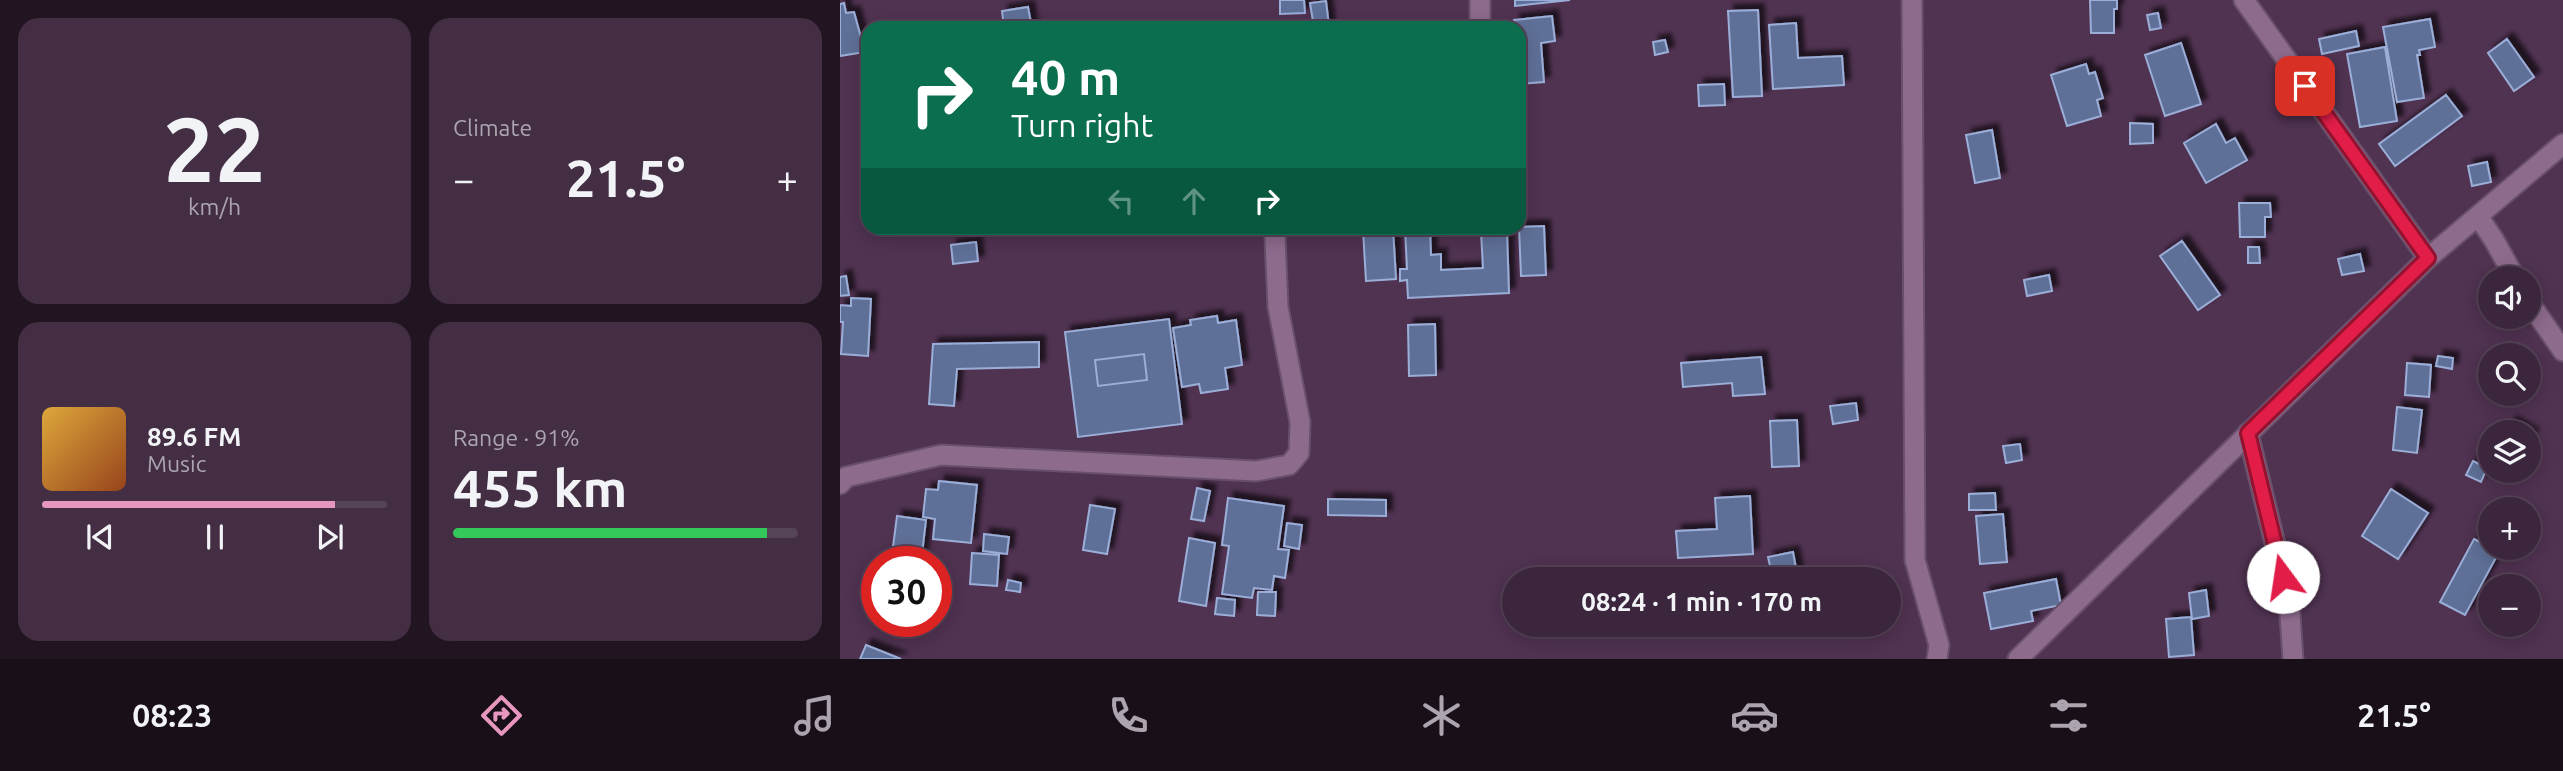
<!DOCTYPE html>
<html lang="en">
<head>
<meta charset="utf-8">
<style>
	body { margin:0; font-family:Ubuntu,sans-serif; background:#432e44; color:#f1f3f6; height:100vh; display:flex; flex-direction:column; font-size:26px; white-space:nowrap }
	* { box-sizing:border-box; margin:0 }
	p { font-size:23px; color:#aca5b0 }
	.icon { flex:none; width:38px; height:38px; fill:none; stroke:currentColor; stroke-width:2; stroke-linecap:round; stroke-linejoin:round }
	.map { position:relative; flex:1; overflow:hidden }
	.panel { display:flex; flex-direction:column; gap:18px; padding:18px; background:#211522; width:840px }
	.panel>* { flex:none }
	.banner { position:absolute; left:21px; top:21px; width:665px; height:214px; border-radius:21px; box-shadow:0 4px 18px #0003,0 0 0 2px #554357; background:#0b6e4f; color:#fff; overflow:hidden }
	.fabs { position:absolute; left:1638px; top:266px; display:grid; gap:14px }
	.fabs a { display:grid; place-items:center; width:63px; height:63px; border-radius:50%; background:#3c263d; box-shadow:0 4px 18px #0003,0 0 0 2px #554357; font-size:35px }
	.speed { position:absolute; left:21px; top:546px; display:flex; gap:14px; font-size:35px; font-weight:700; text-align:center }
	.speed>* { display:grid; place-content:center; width:91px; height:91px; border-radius:50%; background:#3c263d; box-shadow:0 4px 18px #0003,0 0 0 2px #554357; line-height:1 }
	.speed .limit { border:10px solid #d22; background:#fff; color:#111 }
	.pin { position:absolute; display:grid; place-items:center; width:60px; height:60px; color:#fff; margin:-30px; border-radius:14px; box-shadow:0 4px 10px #0006 }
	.me { position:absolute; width:77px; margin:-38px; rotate:346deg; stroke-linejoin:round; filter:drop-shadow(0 0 5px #0008) }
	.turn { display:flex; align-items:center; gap:24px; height:147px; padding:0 35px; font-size:32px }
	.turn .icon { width:91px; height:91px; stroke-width:2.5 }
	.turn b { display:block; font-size:49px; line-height:60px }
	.lanes { display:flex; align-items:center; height:66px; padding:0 35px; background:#0003; justify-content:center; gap:35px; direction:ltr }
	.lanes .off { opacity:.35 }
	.big { font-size:52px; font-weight:700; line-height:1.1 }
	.panel .widget { flex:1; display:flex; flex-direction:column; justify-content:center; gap:10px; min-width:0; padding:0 24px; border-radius:21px; background:#432e44 }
	.panel .dial { align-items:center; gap:0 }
	.dial b { font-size:91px; line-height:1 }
	.song { display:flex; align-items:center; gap:21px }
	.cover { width:84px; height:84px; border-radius:10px; background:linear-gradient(135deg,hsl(40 70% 55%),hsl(20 70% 35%)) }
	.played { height:7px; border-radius:4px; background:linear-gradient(90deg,#e797bd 85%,#554357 85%) }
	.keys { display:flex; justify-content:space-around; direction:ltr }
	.heat { display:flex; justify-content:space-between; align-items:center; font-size:38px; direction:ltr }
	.charge { height:10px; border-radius:5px; background:linear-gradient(90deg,#34c759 91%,#554357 0) }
	.panel .tiles { flex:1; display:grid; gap:18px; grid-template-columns:repeat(2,1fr) }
	.trip { position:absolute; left:662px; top:567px; width:399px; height:70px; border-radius:35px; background:#3c263d; box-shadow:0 4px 18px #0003,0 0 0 2px #554357; font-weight:700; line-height:70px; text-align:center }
	.tab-bar { display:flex; height:112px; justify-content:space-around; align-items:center; background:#180f18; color:#aca5b0 }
	.tab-bar .icon { width:49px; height:49px }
	.tab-bar .current { color:#e797bd }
	.tab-bar b { font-size:32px; color:#f1f3f6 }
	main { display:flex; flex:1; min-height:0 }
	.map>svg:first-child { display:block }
	.building { fill:#5f7098; stroke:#9baed8; stroke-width:2; fill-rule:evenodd; filter:url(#shadow) }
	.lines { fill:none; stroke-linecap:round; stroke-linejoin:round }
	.minor-casing { stroke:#69506a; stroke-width:23 }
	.minor { stroke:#8d6b8d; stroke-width:19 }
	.route-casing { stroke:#92132f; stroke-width:18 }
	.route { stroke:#e11d48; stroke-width:12 }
</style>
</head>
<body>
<main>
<section class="panel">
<div class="tiles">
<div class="widget dial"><b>22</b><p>km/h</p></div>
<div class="widget"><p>Climate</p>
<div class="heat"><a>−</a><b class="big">21.5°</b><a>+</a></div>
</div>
<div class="widget">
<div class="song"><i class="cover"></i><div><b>89.6 FM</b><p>Music</p></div></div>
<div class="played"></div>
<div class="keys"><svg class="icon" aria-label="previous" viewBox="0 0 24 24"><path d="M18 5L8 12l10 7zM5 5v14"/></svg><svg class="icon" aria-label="pause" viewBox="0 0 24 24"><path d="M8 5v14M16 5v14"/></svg><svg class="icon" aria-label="next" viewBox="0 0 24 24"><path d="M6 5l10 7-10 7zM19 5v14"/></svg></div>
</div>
<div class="widget"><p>Range · 91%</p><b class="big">455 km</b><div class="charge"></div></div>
</div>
</section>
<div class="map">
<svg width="1723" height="659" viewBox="0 0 1723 659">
	<defs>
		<filter id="shadow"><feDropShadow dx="6" dy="-6" stdDeviation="2" flood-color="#0009"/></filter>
	</defs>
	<rect width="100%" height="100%" fill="#503251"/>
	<!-- building -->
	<path class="building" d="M440,0h24l1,13 -25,1z
		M675,0h55l-55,6z
		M1250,0h27v9h-3v24h-23z
		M486,1l3,25 -15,2 -4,-25z
		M4,3l2,10 8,-1 11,40 -25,4v-52z
		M188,7l4,21h-28l-2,-17z
		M918,10l4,86 -29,1 -5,-86z
		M1318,13l3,15 -11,2 -3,-15z
		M712,16l3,25 -14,2 3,39 -24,2 -1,-56h-4l-1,-8z
		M1590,19l5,28 -16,3 1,5h-3l7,43 -27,4 -14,-75z
		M956,23l2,35 44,-2 2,29 -71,4 -4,-64z
		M1516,31l3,15 -37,8 -3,-15z
		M1667,39l27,38 -20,14 -26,-38z
		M825,40l3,12 -13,3 -2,-13z
		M1341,43l20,61 -36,12 -20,-61z
		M1545,47l12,74 -37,6 -13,-73z
		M1246,64l3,10 6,-2 8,26 -6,2 4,16 -34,10 -16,-51z
		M884,84l1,21 -26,1 -1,-21z
		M1606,95l16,21 -67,50 -16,-22z
		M1290,123l23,1v19l-23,1z
		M1376,124l10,19 9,-5 12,22 -41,23 -22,-40z
		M1152,130l8,48 -25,5 -9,-48z
		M1647,162l4,20 -19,4 -4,-20z
		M1399,203h31l1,14h-6v20h-25z
		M704,226l2,49 -25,1 -2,-49z
		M553,228l3,51 -30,2 -3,-51z
		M565,228h25l1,27 10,-1v16l42,-2 -2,-36 26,-1 2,62 -101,5 -1,-18 -7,1v-12h7z
		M1342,241l38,54 -22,15 -38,-54z
		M136,242l2,19 -25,3 -2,-19z
		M1408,247h11l1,16h-12z
		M1520,254l4,17 -22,4 -4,-16z
		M1209,275l3,16 -25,5 -3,-16z
		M6,276l3,19 -9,1v-19z
		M11,298l20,1 -3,57 -27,-2 2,-32h-3v-17l11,1z
		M377,316l1,7 18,-3 6,45 -17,3 3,21 -27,4 -2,-9 -17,3 -9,-59 18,-3 -1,-5z
		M329,319l13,105 -104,13 -13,-105zM304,354l3,26 -49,6 -3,-26z
		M595,324l1,51 -27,1 -1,-51z
		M199,342v25l-82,2 -3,37 -25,-2 4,-60z
		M304,354l3,26 -49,6 -3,-26z
		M1598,356l15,2 -1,11 -16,-3z
		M921,357l4,37 -32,2 -1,-13 -49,4 -2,-24z
		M1567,363l24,2 -2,32 -24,-2z
		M1016,403l2,17 -25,4 -3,-18z
		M1557,407l25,3 -5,43 -24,-3z
		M957,420l2,46 -27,1 -2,-46z
		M1671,422l21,12 -3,6v-8h-24z
		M1180,444l2,16 -16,3 -3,-17z
		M1633,461l14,7 -6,14 -15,-7z
		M99,481l38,4 -6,58 -38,-4 2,-20 -12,-2 3,-28 12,1z
		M357,488l13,3 -6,30 -13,-2z
		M1551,489l37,24 -30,46 -36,-23z
		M1155,493l1,17h-27v-16z
		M910,496l3,58 -75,4 -2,-27 41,-2 -2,-31z
		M388,498l56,8 -6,43 11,1 -4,28 -11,-2 -2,14 -18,-2 -2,10 -30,-4 7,-48 -7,-1z
		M488,499l58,1v16l-58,-1z
		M250,505l25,4 -8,45 -24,-4z
		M1163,514l4,48 -27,2 -4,-48z
		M57,516l29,4 -5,42h-30z
		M447,523l15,2 -3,24 -15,-3z
		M144,534l25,3 -2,17 -24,-3z
		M349,538l26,5 -9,63 -27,-5z
		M1634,539l25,13 -34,63 -25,-13z
		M953,552l5,27h-25l-5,-22z
		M132,553l27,2 -2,31 -27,-2z
		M1216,579l5,26 -30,6 2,10 -42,8 -7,-36z
		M168,580l13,3 -1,9 -14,-2z
		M1366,590l3,26 -17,3 -3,-26z
		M418,592h18l-1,24 -18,-1z
		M377,598l18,2 -1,16 -19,-2z
		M1351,617l3,38 -25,2 -3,-38z
		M26,645l35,14h-41z"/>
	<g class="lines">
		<defs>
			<path id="minor" d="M640,0v28
				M1072,0l3,560 24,85 -2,14
				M1404,0l184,258
				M1638,216l16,24 21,38
				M1689,302l34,49
				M1408,433l41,168 4,58
				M0,484l6,-7 95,-22 315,16 33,-6 10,-12 1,-31 -22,-115 -3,-69 2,-10
				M1178,659l410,-401 135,-114"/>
		</defs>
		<!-- minor casing -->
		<use href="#minor" class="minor-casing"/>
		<!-- minor -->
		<use href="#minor" class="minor"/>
	</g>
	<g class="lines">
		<defs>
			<path id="route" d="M1443,577l-35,-144 180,-175 -123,-172"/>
		</defs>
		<!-- route casing -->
		<use href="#route" class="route-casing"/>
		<!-- route -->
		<use href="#route" class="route"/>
	</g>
</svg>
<div class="fabs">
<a><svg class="icon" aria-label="sound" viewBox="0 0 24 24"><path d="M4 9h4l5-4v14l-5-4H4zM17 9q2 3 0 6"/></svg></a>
<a><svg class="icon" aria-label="search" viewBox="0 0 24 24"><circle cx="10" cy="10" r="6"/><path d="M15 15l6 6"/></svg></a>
<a><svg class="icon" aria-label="layers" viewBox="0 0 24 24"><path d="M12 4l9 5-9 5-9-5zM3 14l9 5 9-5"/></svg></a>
<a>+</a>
<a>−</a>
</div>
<div class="speed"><div class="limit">30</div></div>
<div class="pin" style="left:1465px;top:86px;background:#d93025"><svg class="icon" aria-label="arrive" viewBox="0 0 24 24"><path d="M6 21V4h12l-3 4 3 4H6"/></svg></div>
<svg class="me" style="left:1443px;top:577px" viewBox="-20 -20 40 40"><circle r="19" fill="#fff"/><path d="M0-13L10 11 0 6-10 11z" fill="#e11d48"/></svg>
<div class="trip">08:24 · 1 min · 170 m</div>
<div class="banner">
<div class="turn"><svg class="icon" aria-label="right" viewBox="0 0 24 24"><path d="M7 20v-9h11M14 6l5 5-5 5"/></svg><div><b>40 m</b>Turn right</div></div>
<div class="lanes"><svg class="icon off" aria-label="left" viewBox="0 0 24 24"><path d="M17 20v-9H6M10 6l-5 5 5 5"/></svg><svg class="icon off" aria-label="ahead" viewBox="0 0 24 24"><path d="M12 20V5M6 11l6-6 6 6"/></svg><svg class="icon" aria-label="right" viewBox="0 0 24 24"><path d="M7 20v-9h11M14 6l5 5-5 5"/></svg></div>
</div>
</div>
</main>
<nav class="tab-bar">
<b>08:23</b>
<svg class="icon current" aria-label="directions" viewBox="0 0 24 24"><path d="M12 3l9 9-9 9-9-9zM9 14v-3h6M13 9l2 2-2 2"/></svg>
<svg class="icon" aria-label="music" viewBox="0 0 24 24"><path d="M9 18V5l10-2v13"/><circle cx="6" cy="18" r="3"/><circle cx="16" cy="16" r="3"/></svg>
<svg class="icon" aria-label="phone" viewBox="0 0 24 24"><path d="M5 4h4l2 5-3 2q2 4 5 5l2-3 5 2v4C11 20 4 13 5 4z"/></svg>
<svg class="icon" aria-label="climate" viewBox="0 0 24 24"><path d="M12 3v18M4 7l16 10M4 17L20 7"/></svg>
<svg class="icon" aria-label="car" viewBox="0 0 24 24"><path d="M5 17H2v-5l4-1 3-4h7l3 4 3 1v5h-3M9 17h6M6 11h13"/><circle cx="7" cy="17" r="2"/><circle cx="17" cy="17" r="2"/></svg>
<svg class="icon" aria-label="filters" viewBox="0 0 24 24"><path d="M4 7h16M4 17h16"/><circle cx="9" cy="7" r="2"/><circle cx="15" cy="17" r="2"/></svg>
<b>21.5°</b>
</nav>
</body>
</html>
